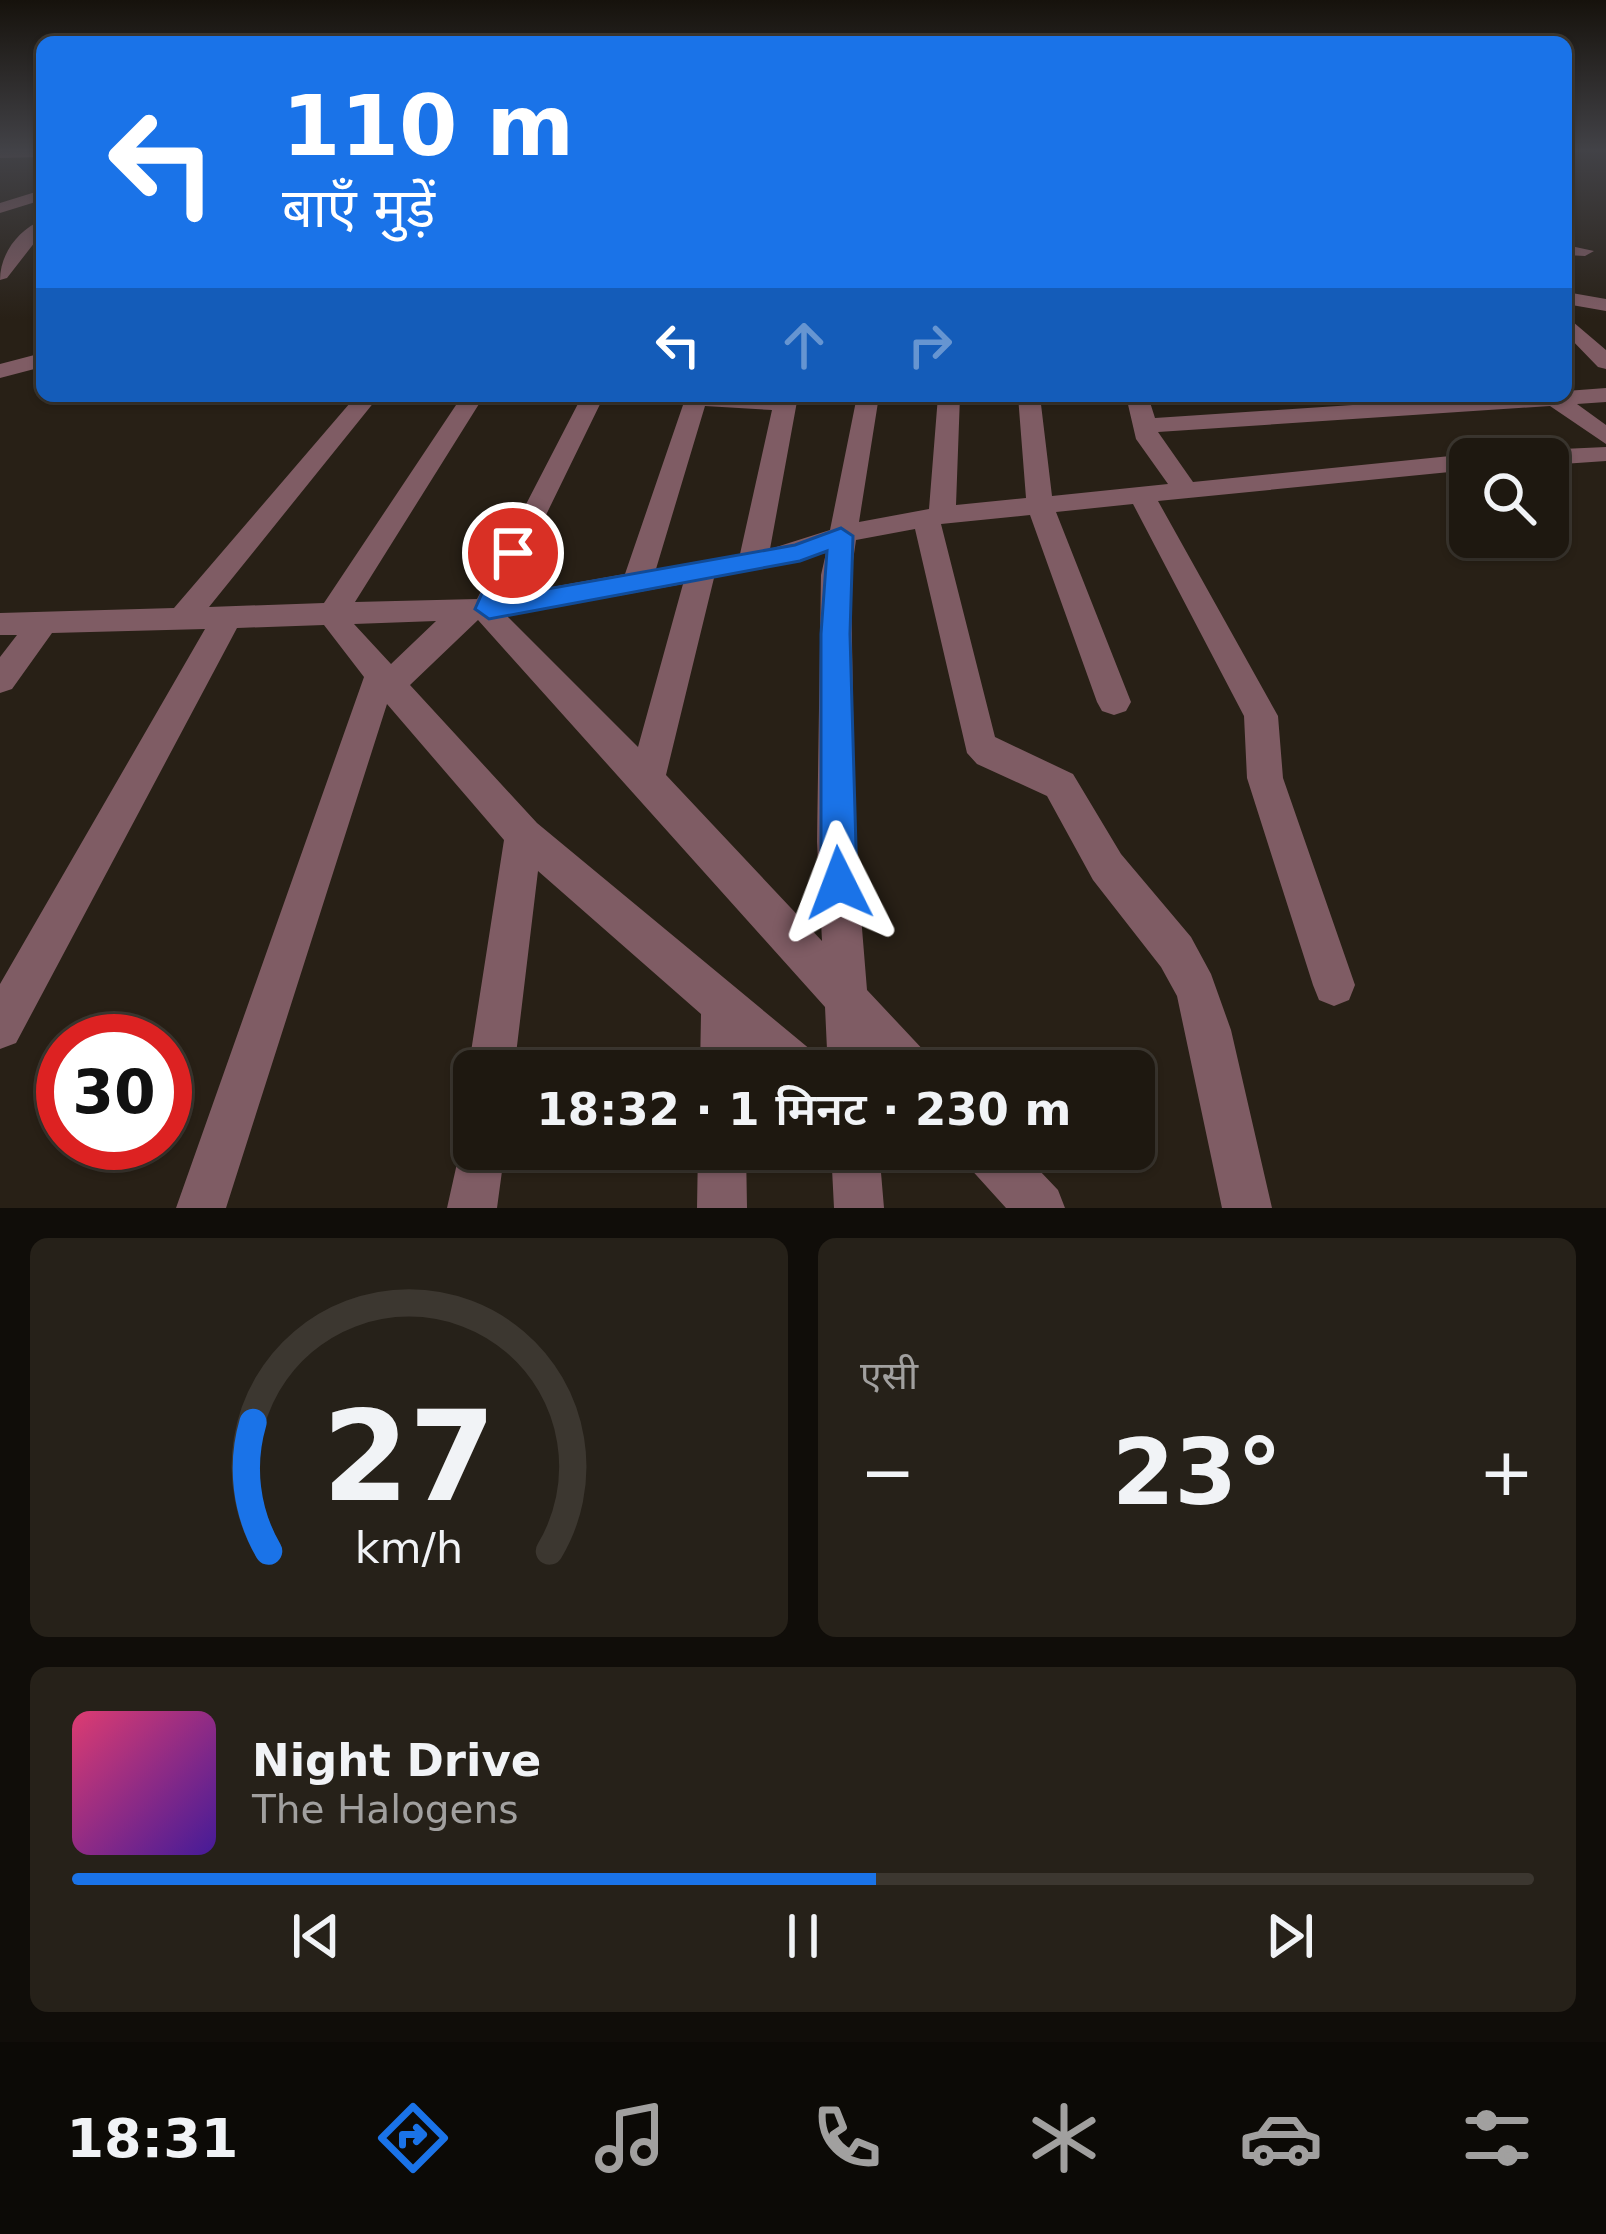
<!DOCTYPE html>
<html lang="hi">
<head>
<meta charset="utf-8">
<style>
	body { margin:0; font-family:"DejaVu Sans","Noto Sans Devanagari",sans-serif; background:#262119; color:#f1f3f6; height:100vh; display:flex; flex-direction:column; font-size:45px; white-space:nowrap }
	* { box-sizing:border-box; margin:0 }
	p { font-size:39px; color:#a1a09f }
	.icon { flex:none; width:66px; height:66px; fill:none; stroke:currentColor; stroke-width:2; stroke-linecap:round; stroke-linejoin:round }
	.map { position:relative; height:1208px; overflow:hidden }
	.side { display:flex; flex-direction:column; gap:30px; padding:30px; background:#100d09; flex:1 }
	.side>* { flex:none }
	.guide { position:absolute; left:36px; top:36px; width:1536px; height:366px; border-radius:18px; box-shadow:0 3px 9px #0004,0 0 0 3px #3c3730; background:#1a73e8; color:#fff; overflow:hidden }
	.controls { position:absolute; left:1449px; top:438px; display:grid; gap:24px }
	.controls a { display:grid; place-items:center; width:120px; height:120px; border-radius:18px; background:#1e1810; box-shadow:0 3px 9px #0004,0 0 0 3px #3c3730; font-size:60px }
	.speed { position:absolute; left:36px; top:1014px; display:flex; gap:24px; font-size:60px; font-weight:700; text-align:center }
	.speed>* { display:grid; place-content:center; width:156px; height:156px; border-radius:50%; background:#1e1810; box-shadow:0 3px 9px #0004,0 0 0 3px #3c3730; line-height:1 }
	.speed .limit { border:18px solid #d22; background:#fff; color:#111 }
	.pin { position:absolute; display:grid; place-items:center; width:102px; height:102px; color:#fff; margin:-51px; border:6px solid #fff; border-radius:50%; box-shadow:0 3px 12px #0007 }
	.me { position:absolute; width:132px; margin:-66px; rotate:357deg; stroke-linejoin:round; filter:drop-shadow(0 0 9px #0008) }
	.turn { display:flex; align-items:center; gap:42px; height:252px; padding:0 48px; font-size:54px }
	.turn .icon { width:156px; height:156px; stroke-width:2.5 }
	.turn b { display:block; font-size:84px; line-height:102px }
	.lanes { display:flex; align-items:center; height:114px; padding:0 48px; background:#0003; justify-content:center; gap:60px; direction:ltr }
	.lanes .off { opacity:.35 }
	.big { font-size:90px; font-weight:600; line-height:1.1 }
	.side .card { flex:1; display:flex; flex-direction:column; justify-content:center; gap:18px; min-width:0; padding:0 42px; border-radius:18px; background:#262119 }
	.side .dial { align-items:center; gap:0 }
	.dial svg { height:312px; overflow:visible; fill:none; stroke:#3c3730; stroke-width:7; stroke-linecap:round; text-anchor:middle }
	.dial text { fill:#f1f3f6; stroke:none }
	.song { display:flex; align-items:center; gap:36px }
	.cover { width:144px; height:144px; border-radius:18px; background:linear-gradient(135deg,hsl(340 70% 55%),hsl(260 70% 35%)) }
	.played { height:12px; border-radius:6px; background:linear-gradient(90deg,#1a73e8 55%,#3c3730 55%) }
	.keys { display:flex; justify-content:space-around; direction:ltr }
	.heat { display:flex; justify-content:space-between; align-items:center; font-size:66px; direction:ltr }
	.side .tiles { flex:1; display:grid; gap:30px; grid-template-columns:1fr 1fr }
	.card:last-child { grid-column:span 2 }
	.trip { position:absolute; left:453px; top:1050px; width:702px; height:120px; border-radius:18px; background:#1e1810; box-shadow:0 3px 9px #0004,0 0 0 3px #3c3730; font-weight:600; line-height:120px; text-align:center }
	.tab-bar { display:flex; height:192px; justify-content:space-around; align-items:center; background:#0c0a06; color:#a1a09f }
	.tab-bar .icon { width:84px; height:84px }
	.tab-bar .active { color:#1a73e8 }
	.tab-bar b { font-size:54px; color:#f1f3f6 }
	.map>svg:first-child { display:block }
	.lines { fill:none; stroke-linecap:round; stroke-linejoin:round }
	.minor { fill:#7f5c64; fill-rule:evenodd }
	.route { fill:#1a73e8; stroke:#114b97; stroke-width:3 }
</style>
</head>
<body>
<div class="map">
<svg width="1606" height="1208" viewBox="0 0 1606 1208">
	<rect width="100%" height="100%" fill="#282016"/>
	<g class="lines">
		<!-- minor -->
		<path class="minor" d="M0,150h42v7l-42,1z
			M42,190v10l-42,13v-10z
			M42,220v13l-35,45 -7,2c0,-26 18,-50 42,-60z
			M1566,245l28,6 -9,5 -19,-1z
			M1566,292l40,7v12l-40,-7z
			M1566,316l40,34v19l-8,-2 -32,-33z
			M42,353v14l-42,11v-14z
			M1606,388v14l-29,2 29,21v19l-56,-38 -392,26 35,50 277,-28 11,5h-11v11l-312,31 120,215 5,62 72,207 -6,15 -15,6 -15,-6 -6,-15 -66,-207 -3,-62 -111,-212 -77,8 75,190 -5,9 -12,4 -12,-4 -5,-9 -67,-187 -89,9 54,213 78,37 48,80 70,83 20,37 20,56 41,178h-50l-45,-212 -16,-29 -68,-87 -46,-84 -70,-32 -10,-11 -52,-224 -59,11 -5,35 4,267 12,148 61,65 7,16h-53l-9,-10 1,10h-46l-3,-64 -347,-387 -68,65 127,138 280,232 7,16h-58l-20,-18v18h-46l1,-57 -163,-143 -24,200h-40v14l-6,-14 36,-231 -117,-136 -161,504h-50l188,-531 -40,-52 -87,3 -221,415 -16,6v-65l205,-355 -153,4 -40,56 -12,4v-36l17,-22h-17v-22l174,-5 182,-212h23l-170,211 115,-4 138,-207h22l-129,206 122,-3 105,-203h22l-97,199 118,-21 58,-169 -29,-2 -11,-7h155l-28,153 60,-19 27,-134h22l-20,126 70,-13 9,-113h22l-4,109 70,-7 -8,-102h22l12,100 116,-12 -32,-45 -10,-43h22l7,22 333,-22h78v-5zM705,406l67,4 -32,144 -84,15zM826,553l-5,22 -4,267 5,99 -156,-166 48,-197zM683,584l-45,163 -131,-131zM436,621l-45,43 -37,-40z
			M1606,447v14l-58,4v-6h-42l13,-8z
			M474,1128v21h31l-8,59h-50l17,-76z
			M698,1149h48l1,59h-50z
			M831,1149h48l5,59h-50z
			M961,1149h58l39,41 7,18h-59l-38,-42z"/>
	</g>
	<!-- sky -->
	<linearGradient id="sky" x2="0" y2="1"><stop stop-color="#16120c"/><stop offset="0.47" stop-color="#424247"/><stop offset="1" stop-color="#424247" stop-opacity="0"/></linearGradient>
	<rect width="1606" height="319" fill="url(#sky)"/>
	<!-- route -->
	<path class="route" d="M841,528l12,8 -3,98 7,249 -5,12 -13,5 -13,-5 -5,-12v-249l6,-83 -27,10 -311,58 -14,-10 25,-56 13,-9 13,9 -18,43 287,-51z"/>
</svg>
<div class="controls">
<a><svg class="icon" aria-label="search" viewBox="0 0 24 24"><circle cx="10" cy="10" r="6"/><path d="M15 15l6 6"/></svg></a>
</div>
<div class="speed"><div class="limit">30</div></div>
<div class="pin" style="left:513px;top:553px;background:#d93025"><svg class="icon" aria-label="arrive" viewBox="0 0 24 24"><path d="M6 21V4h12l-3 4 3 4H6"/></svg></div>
<svg class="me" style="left:839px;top:883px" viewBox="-20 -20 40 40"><path d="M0-17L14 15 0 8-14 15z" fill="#1a73e8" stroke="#fff" stroke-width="4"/></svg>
<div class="trip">18:32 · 1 मिनट · 230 m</div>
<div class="guide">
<div class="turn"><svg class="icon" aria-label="left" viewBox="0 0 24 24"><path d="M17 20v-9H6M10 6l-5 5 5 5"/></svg><div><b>110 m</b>बाएँ मुड़ें</div></div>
<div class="lanes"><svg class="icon" aria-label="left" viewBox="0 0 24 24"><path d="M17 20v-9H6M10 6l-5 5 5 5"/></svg><svg class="icon off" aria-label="ahead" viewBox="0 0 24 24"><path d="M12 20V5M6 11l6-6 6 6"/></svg><svg class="icon off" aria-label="right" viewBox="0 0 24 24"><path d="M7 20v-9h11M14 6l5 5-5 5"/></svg></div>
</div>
</div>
<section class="side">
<div class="tiles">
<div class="card dial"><svg viewBox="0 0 100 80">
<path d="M14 69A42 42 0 1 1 86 69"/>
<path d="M14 69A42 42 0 0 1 10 36" stroke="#1a73e8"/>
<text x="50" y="56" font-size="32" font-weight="700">27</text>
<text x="50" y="72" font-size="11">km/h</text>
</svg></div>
<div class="card"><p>एसी</p>
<div class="heat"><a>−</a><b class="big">23°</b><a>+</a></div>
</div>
<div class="card">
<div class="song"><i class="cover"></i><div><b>Night Drive</b><p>The Halogens</p></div></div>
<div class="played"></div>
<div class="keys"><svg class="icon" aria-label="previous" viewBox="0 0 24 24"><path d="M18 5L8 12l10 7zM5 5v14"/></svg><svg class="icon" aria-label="pause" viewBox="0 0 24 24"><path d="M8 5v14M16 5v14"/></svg><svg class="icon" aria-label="next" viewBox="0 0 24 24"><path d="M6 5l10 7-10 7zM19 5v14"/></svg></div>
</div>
</div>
</section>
<nav class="tab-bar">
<b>18:31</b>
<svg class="icon active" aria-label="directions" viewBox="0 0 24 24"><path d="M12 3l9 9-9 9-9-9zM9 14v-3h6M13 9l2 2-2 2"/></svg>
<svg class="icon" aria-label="music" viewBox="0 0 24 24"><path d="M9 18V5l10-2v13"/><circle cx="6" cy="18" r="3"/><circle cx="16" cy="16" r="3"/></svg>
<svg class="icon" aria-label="phone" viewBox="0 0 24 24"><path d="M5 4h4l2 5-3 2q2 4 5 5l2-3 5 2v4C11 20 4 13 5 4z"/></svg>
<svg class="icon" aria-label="climate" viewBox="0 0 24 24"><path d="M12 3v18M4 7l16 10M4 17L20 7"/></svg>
<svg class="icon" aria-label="car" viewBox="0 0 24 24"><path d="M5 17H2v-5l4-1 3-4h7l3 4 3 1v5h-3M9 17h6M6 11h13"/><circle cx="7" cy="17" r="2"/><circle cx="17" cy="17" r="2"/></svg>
<svg class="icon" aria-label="filters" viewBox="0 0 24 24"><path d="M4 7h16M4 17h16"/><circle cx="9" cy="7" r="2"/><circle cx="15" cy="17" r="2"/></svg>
</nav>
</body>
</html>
